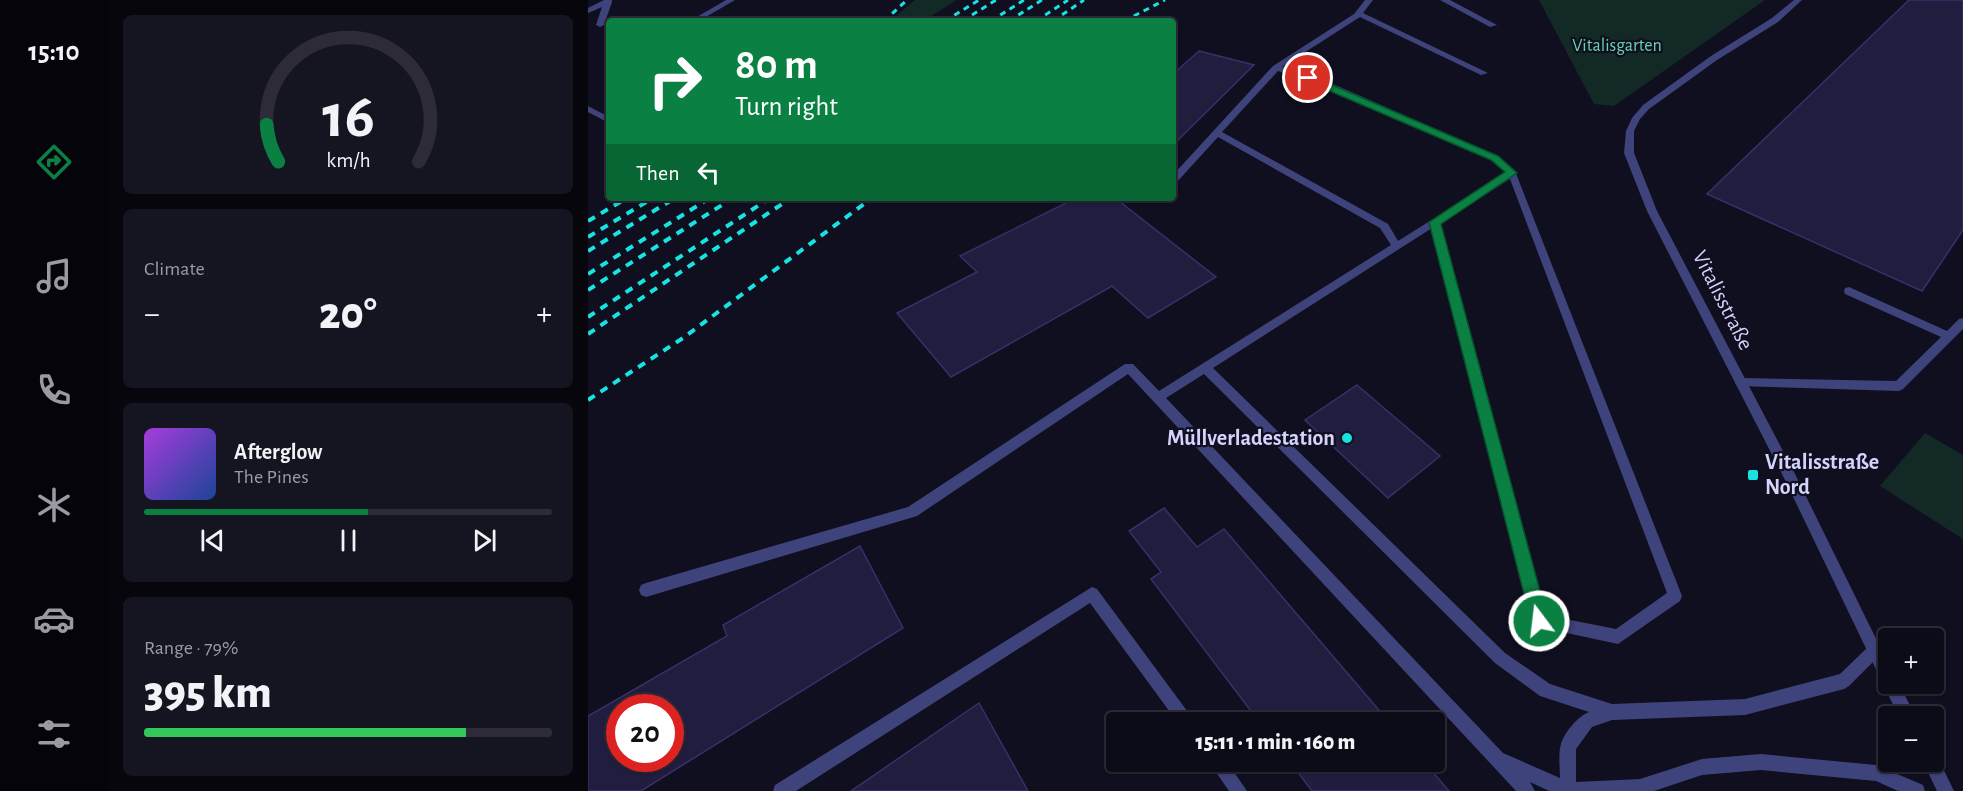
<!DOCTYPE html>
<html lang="en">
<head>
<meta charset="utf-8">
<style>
	body { margin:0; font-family:"Alegreya Sans",sans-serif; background:#151421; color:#f1f3f6; height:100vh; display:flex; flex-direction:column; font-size:22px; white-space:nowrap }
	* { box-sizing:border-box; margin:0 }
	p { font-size:20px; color:#9a9ba2 }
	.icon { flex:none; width:33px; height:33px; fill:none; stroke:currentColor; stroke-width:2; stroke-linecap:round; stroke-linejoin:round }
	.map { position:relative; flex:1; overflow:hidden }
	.drawer { display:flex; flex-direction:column; gap:15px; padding:15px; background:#07060d; width:480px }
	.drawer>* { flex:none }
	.banner { position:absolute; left:18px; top:18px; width:570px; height:183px; border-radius:6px; box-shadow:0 2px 4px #0004,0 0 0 2px #2c2b37; background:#0b8043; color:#fff; overflow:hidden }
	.tools { position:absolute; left:1290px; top:628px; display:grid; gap:12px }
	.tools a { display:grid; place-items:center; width:66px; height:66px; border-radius:6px; background:#0c0b18; box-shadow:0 2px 4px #0004,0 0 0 2px #2c2b37; font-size:30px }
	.speed { position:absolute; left:18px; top:694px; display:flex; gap:12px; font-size:30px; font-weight:700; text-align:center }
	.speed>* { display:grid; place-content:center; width:78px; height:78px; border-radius:50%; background:#0c0b18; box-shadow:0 2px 4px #0004,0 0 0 2px #2c2b37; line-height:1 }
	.speed .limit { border:9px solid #d22; background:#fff; color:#111 }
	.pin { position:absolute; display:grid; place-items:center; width:51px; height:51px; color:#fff; margin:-26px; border:3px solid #fff; border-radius:50%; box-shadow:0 2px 6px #0007 }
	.me { position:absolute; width:66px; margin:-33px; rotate:345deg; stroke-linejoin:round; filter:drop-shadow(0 0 4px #0008) }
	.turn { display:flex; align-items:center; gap:21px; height:126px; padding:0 30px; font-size:27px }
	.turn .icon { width:78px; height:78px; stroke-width:2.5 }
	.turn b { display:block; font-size:42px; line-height:51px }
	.then { display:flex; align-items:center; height:57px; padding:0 30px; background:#0003; gap:12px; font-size:22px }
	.big { font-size:45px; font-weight:800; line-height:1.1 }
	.drawer .card { flex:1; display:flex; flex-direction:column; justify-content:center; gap:9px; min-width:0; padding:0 21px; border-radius:9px; background:#151421 }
	.drawer .dial { align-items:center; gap:0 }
	.dial svg { height:156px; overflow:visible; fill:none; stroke:#2c2b37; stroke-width:7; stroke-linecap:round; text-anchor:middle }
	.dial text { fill:#f1f3f6; stroke:none }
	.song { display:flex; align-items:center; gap:18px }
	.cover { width:72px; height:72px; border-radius:9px; background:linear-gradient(135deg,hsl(280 70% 55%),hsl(220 70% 35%)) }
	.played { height:6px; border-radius:3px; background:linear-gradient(90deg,#0b8043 55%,#2c2b37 55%) }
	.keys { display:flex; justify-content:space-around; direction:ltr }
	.heat { display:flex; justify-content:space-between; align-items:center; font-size:33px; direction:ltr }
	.charge { height:9px; border-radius:4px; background:linear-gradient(90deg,#34c759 79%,#2c2b37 0) }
	.trip { position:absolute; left:518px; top:712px; width:339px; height:60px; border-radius:6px; background:#0c0b18; box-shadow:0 2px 4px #0004,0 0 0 2px #2c2b37; font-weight:800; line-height:60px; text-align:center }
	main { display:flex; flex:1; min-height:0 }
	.tab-bar { display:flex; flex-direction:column; width:108px; justify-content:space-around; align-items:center; background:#05040a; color:#9a9ba2 }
	.tab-bar .icon { width:42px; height:42px }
	.tab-bar .active { color:#0b8043 }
	.tab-bar b { font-size:27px; color:#f1f3f6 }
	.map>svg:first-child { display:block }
	.green { fill:#132926 }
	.building { fill:#201d3f; stroke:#363169; stroke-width:1.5; fill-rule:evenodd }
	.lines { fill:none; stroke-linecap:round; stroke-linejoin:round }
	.service { fill:#3f437b; fill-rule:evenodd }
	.tertiary { fill:#3f437b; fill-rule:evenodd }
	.rail-far1 { stroke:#16e3e2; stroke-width:3; stroke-dasharray:6 5; stroke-linecap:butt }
	.rail { stroke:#16e3e2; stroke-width:4; stroke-dasharray:8 7; stroke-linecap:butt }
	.route { fill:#0b8043; stroke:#07532c; stroke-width:1.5 }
	.poi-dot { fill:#16e3e2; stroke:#100f20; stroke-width:2 }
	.labels { text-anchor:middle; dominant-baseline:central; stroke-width:4.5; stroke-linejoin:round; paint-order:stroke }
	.far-park-label { font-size:18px; fill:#66d3ad; stroke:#100f20 }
	.street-label { font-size:22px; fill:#d3d3fb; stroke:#100f20 }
	.poi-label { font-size:22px; font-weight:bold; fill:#d3d3fb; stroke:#100f20; text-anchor:end }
</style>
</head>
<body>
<main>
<nav class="tab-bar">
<b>15:10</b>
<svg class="icon active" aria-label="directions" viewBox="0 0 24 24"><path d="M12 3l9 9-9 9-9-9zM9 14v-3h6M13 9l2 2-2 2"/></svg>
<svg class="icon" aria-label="music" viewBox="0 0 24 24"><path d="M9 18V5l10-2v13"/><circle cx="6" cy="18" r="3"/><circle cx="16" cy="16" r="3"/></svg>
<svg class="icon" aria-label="phone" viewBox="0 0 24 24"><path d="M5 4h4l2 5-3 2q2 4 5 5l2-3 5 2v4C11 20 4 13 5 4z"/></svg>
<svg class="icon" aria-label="climate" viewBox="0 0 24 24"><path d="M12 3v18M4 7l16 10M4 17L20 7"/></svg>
<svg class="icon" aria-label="car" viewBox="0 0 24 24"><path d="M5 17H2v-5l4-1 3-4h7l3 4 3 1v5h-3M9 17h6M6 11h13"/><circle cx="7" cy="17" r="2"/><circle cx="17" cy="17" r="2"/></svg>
<svg class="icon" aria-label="filters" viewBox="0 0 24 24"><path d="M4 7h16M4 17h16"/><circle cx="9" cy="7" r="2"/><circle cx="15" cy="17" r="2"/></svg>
</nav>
<section class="drawer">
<div class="card dial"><svg viewBox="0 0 100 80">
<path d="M14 69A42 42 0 1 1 86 69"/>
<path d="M14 69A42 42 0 0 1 8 50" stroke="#0b8043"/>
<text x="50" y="56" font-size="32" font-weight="700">16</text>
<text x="50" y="72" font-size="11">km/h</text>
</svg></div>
<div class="card"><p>Climate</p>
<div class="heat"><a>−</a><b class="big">20°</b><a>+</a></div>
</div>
<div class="card">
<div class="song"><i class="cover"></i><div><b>Afterglow</b><p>The Pines</p></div></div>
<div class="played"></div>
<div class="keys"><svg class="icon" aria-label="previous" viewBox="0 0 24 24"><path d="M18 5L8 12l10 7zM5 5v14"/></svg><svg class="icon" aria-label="pause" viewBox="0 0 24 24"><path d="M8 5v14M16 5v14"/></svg><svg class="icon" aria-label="next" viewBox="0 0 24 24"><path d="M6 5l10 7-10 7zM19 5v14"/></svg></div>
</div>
<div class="card"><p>Range · 79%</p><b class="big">395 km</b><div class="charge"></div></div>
</section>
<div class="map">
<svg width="1375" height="791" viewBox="0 0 1375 791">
	<rect width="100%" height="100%" fill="#100f20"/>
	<!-- green -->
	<path class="green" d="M327,0h42l-34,21h-33z
		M951,0h226l-151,106 -20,-2z
		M1337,433l38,22v84l-83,-53z"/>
	<!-- building -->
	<path class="building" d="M1321,0h54v230l-41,61 -215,-97z
		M611,51l55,14 -81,80v-71z
		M488,198h39l101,79 -68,41 -36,-32 -161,91 -54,-64 80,-41 -17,-16z
		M769,385l83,71 -52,42 -83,-78z
		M576,508l33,39 27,-18 166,194h-130l-109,-144 10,-7 -32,-41z
		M272,546l43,82 -262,163h-53v-75l139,-80 -4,-11zM32,708h50v51h-50z
		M391,703l49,88h-177z
		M702,762h134l25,29h-137z"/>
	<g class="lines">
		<!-- service -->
		<path class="service" d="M16,0h8v2l-8,23 -4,2 -4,-2 6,-18 -14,6v-5z
			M138,0h9l-36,21h-9z
			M777,0h8l-10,13 125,60 -7,2 -121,-58 -78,50 44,14 172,75 17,15 167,425 -2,5 -62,43 -84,-18 -102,-398 -219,140 292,285 45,31 62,20 133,-5 95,-25 30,-29 5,-2 5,2 3,5 -3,5 -31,31 -5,3 -99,26 -133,5 -20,7 -16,22v33l64,-3 62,-20 59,-5 115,11 47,20 2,6h-27l-22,-10 -115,-11 -59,5 -48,16h-105l-19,-9 5,9h-19l-388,-417 -211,142 -271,81 -5,-2 -2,-5 2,-5 5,-2 262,-76 217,-143h8l26,27 232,-146 -11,-17 -162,-91 -42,46 -3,1v-9l100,-109 81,-52zM690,71l42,14 172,75 14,13 -108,68 -10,-17 -166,-92zM922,179l157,414 -51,36 -71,-14 -105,-392zM616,374l291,289 45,33 49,16c-11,4 -25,21 -28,32 -3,10 -1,24 -1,34l-57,-25 -337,-355z
			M852,0h10l47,25 -7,2z
			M0,106l21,11v6l-21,-11z
			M1261,287l98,44 12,-12 4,-1v11l-60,60 -4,2 -162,-5 -2,-3 6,-5 155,3 45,-44 -96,-43 -1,-3 1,-3z
			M504,587l5,2 99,134h-18l-88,-120 -294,188h-23l2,-6z
			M621,762h18l20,29h-18z"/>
		<!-- tertiary -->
		<path class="tertiary" d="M1206,0h8l-24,22 -61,38 -68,49 -9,10 -6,12v22l23,58 137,261 94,191v21h11l17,33h-17l-115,-239 -137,-267 -23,-58 2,-22 6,-13 11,-13 68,-49 61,-38z
			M1346,755l3,1 17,35h-17l-14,-29h11z"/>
		<!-- rail-far1 -->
		<path class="rail-far1" d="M384,15l24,-15
			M296,21l23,-21
			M357,21l34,-21
			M403,21l33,-21
			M421,21l33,-21
			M448,21l32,-21
			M465,21l31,-21
			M536,21l41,-21"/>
		<!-- rail -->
		<path class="rail" d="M0,221l39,-23
			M0,237l65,-39
			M0,251l87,-53
			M0,274l122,-76
			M0,290l145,-92
			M0,317l182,-119
			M0,334l203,-136
			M0,400l95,-62 189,-140"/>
	</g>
	<!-- route -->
	<path class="route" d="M716,76h7l187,80 19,17 -76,51 107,397 -3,6 -6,2 -6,-2 -2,-6 -102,-399 76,-50 -14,-12 -187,-80z"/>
	<!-- markers -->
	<g class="poi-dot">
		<circle cx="759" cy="438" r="6"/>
		<rect x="1159" y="469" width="12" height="12" rx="3"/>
	</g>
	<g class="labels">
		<!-- far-park labels -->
		<g class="far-park-label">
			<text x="1029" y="46">Vitalisgarten</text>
		</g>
		<!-- street labels -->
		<g class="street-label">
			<text transform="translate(1135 300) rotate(63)">Vitalisstraße</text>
		</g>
		<!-- poi labels -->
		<g class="poi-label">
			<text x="747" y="438">Müllverladestation</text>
			<text x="1177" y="462" text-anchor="start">Vitalisstraße<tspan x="1177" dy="25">Nord</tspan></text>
		</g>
	</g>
</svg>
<div class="tools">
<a>+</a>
<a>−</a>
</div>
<div class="speed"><div class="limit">20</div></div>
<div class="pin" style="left:720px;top:78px;background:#d93025"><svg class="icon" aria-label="arrive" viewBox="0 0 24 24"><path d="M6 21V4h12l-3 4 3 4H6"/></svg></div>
<svg class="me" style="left:951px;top:621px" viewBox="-20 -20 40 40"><circle r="17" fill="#0b8043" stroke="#fff" stroke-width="3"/><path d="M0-11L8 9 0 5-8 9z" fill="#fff"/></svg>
<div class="trip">15:11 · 1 min · 160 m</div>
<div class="banner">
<div class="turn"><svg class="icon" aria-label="right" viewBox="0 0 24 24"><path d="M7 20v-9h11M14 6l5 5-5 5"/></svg><div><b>80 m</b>Turn right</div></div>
<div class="then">Then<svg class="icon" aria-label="left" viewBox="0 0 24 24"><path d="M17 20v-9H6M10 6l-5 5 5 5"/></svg></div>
</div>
</div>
</main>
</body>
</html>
